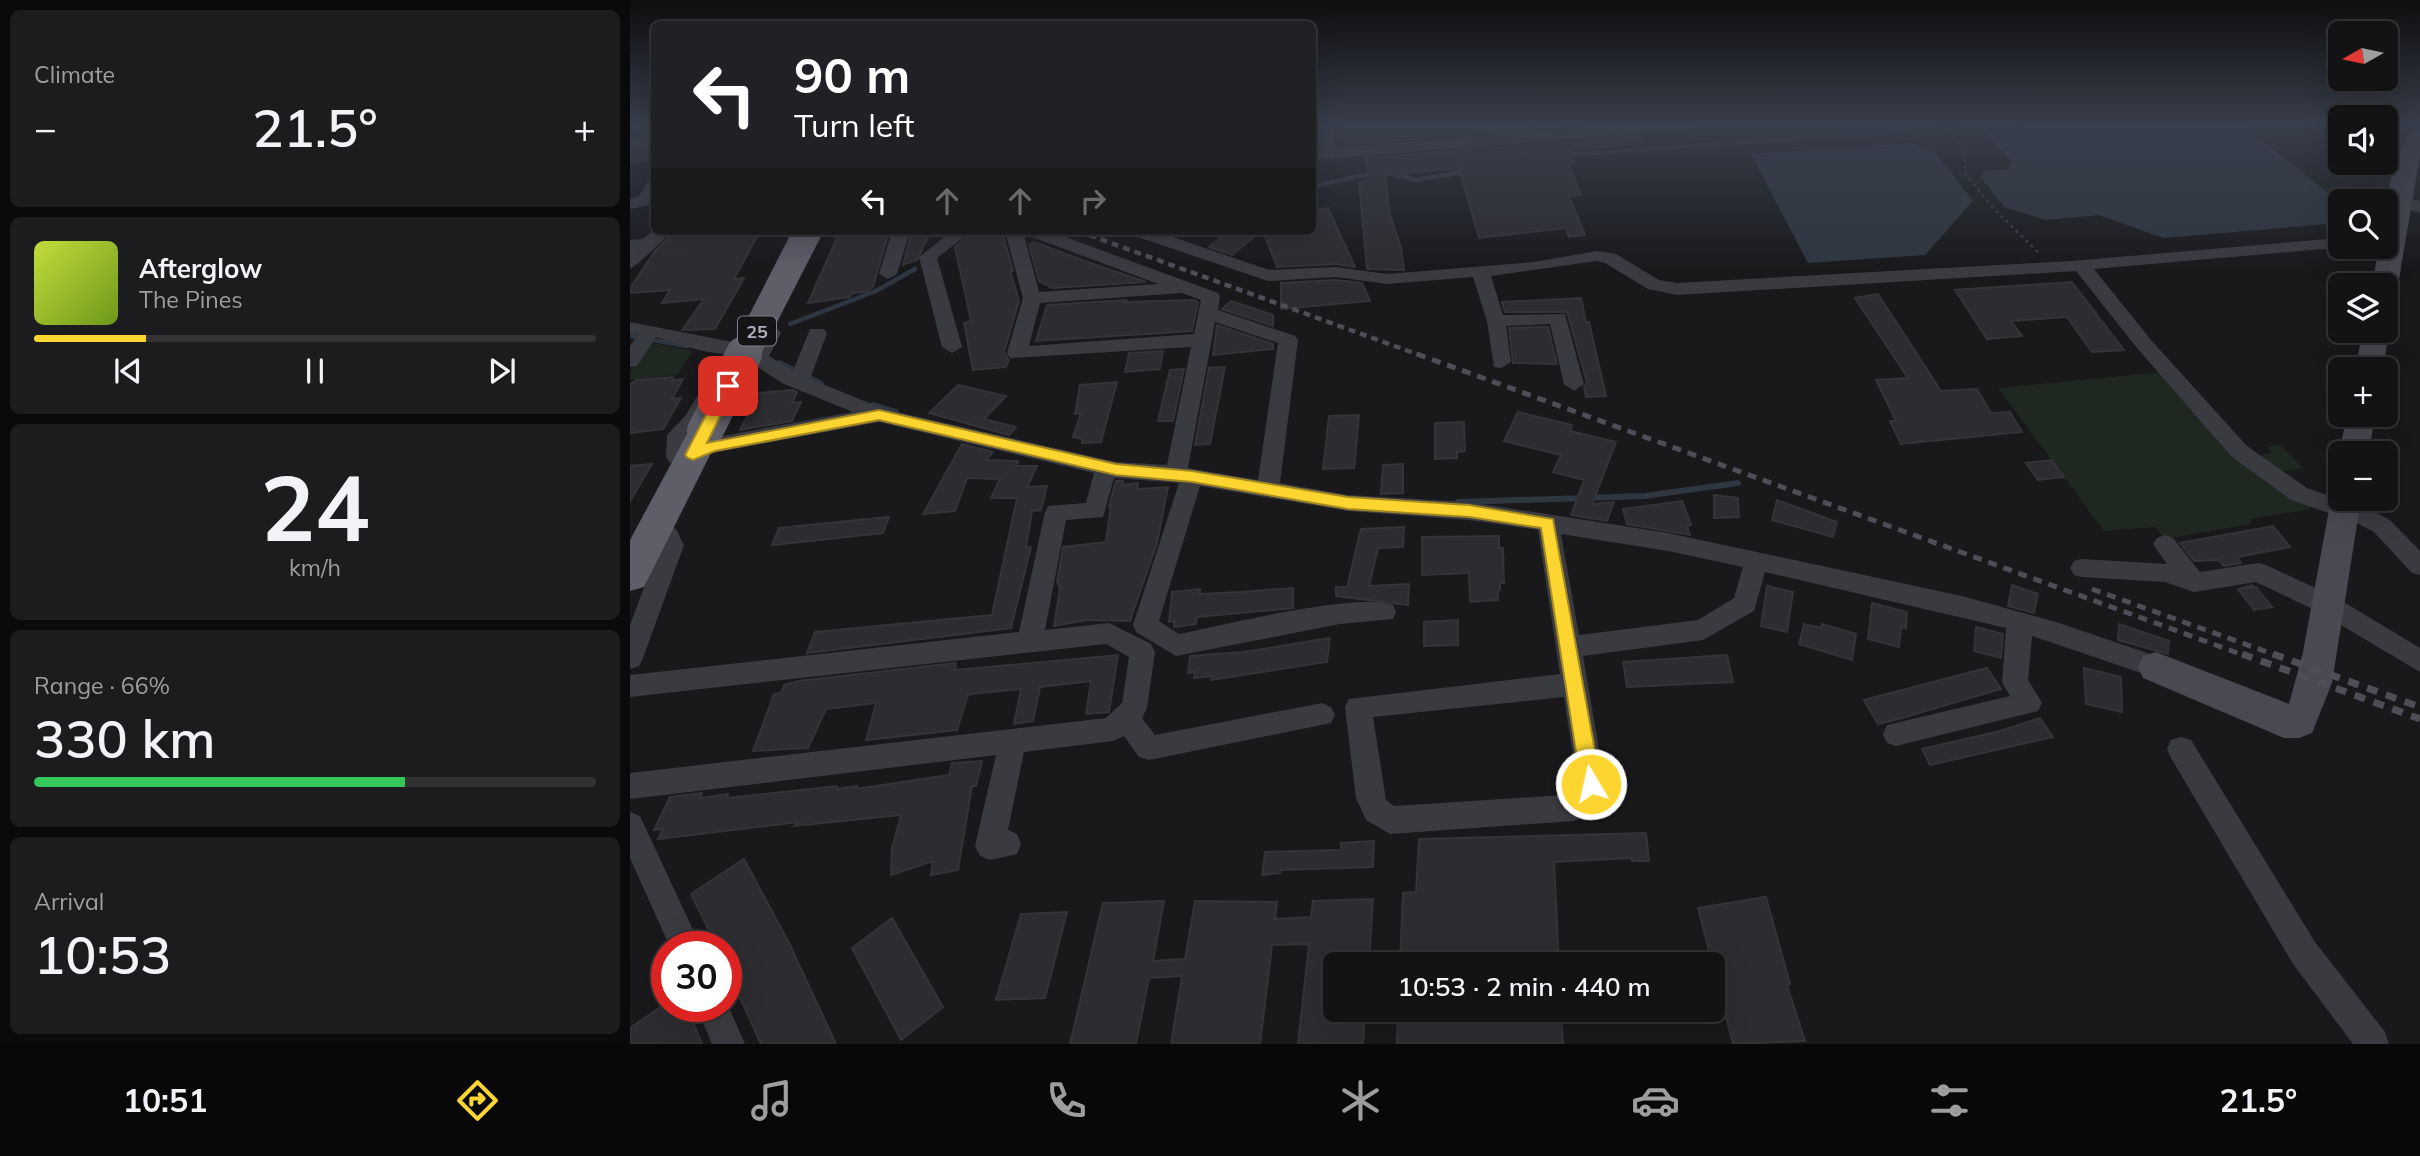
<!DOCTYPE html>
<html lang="en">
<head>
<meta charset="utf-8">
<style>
	body { margin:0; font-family:Mulish,sans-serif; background:#1c1c1e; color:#f1f3f6; height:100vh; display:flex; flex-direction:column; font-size:26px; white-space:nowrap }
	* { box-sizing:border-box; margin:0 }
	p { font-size:23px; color:#9d9ea0 }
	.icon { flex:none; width:38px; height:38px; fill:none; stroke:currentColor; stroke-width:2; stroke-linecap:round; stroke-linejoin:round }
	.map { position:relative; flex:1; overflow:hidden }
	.drawer { display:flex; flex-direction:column; gap:10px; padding:10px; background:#0a0a0c; width:630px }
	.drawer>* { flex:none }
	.hud { position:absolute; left:21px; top:21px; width:665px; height:214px; border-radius:10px; box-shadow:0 7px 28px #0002,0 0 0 2px #323234; background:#202124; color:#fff; overflow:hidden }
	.needle { width:46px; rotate:261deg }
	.tools { position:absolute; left:1698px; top:21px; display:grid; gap:14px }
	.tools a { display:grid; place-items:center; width:70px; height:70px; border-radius:10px; background:#131315; box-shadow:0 7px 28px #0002,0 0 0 2px #323234; font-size:35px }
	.speed { position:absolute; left:21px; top:931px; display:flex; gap:14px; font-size:35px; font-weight:700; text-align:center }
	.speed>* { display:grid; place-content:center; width:91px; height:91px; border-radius:50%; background:#131315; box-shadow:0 7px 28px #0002,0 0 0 2px #323234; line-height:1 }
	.speed .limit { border:10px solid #d22; background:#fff; color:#111 }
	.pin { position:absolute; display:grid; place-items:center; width:60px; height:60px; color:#fff; margin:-30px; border-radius:14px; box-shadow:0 4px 10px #0006 }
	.me { position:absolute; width:77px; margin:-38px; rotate:351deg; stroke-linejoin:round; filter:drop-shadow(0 0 5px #0008) }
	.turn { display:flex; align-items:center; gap:24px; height:147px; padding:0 28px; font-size:32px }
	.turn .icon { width:91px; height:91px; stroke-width:2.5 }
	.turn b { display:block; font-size:49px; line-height:60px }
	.lanes { display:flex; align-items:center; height:66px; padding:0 28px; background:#0003; justify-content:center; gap:35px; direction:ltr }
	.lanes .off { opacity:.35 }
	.big { font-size:52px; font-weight:600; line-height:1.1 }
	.drawer .card { flex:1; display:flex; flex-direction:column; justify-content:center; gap:10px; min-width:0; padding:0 24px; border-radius:10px; background:#1c1c1e }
	.drawer .dial { align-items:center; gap:0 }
	.dial b { font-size:91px; line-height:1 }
	.song { display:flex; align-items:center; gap:21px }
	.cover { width:84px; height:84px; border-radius:10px; background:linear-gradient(135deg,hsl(70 70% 55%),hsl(80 70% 35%)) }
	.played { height:7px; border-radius:4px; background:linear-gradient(90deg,#fcd531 20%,#323234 20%) }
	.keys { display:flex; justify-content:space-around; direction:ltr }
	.heat { display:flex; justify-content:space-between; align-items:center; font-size:38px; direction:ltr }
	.charge { height:10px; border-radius:5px; background:linear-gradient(90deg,#34c759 66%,#323234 0) }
	.trip { position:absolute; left:693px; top:952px; width:402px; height:70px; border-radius:10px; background:#131315; box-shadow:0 7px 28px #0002,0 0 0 2px #323234; font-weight:600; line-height:70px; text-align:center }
	.tabs { display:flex; height:112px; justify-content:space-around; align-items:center; background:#080808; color:#9d9ea0 }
	.tabs .icon { width:49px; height:49px }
	.tabs .selected { color:#fcd531 }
	.tabs b { font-size:32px; color:#f1f3f6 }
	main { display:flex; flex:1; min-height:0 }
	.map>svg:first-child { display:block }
	.green { fill:#1f2721 }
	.water { fill:#2e3641 }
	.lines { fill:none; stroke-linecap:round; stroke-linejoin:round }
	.stream-far1 { stroke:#2e3641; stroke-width:4.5 }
	.stream { stroke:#2e3641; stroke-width:6 }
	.building { fill:#2d2c30; stroke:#343338; stroke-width:2 }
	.path { stroke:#404148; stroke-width:2.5; stroke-dasharray:2.5 4.5; stroke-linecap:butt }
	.minor { fill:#3a3a41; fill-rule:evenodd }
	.tertiary { fill:#3a3a41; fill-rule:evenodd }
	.secondary { fill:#484951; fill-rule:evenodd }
	.trunk { fill:#5e5e69; fill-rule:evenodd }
	.rail-far2 { stroke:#4d4e56; stroke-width:4.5; stroke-dasharray:7 5; stroke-linecap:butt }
	.rail-far1 { stroke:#4d4e56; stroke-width:5; stroke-dasharray:9 7; stroke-linecap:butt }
	.rail { stroke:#4d4e56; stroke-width:7; stroke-dasharray:11 9; stroke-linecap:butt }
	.trunk-bridge-far1 { stroke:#5e5e69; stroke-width:28 }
	.trunk-bridge { stroke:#5e5e69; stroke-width:36 }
	.route { fill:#fcd531; stroke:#a48a20; stroke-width:2 }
	.labels { text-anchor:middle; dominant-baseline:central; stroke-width:7; stroke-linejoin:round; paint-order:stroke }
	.shield { fill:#141417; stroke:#7e808a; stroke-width:2 }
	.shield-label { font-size:18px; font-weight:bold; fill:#abaebc }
</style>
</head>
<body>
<main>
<section class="drawer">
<div class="card"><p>Climate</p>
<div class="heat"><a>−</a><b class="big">21.5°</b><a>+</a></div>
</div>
<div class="card">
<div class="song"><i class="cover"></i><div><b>Afterglow</b><p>The Pines</p></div></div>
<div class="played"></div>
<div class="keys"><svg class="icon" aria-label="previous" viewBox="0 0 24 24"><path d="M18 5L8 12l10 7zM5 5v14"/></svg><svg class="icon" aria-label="pause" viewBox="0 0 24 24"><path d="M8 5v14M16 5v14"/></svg><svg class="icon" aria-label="next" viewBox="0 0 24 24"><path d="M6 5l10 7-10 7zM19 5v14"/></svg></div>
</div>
<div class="card dial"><b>24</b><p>km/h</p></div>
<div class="card"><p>Range · 66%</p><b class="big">330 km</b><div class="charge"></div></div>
<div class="card"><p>Arrival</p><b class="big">10:53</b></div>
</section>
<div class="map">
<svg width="1790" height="1044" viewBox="0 0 1790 1044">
	<rect width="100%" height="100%" fill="#19191c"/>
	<!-- green -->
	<path class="green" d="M24,343l39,8 -16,24 -47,5c0,-13 12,-32 24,-37z
		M1534,372l38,41 112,90 -4,6 -61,10 3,5 -88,15 -9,-12 -51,4 -106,-143z
		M1650,445l23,23 -28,5 -22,-16 19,-4 -4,-6z"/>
	<!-- water -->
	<path class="water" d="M1417,124h194l99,78v21l-177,15 -64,-23 -53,5 -42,-13 -24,-31 7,-6h20l5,-8 -25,-26 5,-5z
		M1281,143l22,7 40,51 -48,54 -117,8 -57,-109z"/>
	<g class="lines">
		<!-- stream-far1 -->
		<path class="stream-far1" d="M0,126l23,-2
			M934,155l346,-24
			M760,173l26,7 52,-9
			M682,186l64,-13
			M160,324l86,-33 39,-22
			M0,336l57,10"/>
		<!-- stream -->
		<path class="stream" d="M149,363l42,21
			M243,405l23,7
			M828,502l187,-6 93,-13"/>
	</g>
	<!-- building -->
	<path class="building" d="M707,124h259l-258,21z
		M1011,136l4,8 -76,5 4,14 -5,1 13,31 -12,1 16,39 -16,2 -3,-9 -87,10 -20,-70 -74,7 5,40 11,33 3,22 -37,-1 -8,-87 9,-1 -2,-23z
		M24,147v12l-24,4v-12z
		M698,208l27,59 -19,-3 -59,3 -14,-36h49v-20z
		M45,231h85l-26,48 10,-1 -29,51 -33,1 22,-31 -42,4 8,-13 -40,3v-5l25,-37z
		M210,231h49l-16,56 -7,5 -14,1 -2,4 -42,6z
		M282,231h19l-14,29 -14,5z
		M345,231h19l4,5 5,-1 10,36 -3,-1 9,31 -15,51 5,8 -3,7 -33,3 -9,-47 7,-2 -16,-74z
		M599,231h32l-29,24 -23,-8z
		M404,242l51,19 61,21 -94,6 -13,-7 -10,-36z
		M706,280l26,3 8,18 -89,8v-26z
		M1442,282l52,68 -32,2 -25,-35 -56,4 11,15 -35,3 -32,-49z
		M1248,294l63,97 36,-2 14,24 19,-1 12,20 -121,12 -11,-23h6l-20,-41 32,-2 -53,-80z
		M951,298l5,24h3l17,74 -20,1 -2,-10 3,-4 -20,-71h-62l-3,-10z
		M497,300l-4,2 72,-2 3,3 -6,28 -156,10 11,-36z
		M601,301l42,14v11l-51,-17z
		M587,325l56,19v5l-60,6z
		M918,327l9,37 -44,-1 -4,-35z
		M533,351l-3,18 -35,3 4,-19z
		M595,367l-15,77 -15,1 14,-77z
		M554,369l-11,52h-15l12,-51z
		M43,377l-1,3 11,-1 -11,20 9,-1 -18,31 -33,4v-49l7,-4z
		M487,382l-16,60 -19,1v-4l-9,-2 8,-24 -6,1 5,-29z
		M328,385l48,11 -22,23 32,8 -7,8 -80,-22z
		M162,390l5,2 -5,11 9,-1 -9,19 -52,9 19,-37z
		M888,412l54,13 -2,6 46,11 -24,62 22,-2 -7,19 -36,-6 13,-35 -31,-8 8,-17 -57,-14z
		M729,415l-5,53 -31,1 6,-53z
		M834,422l1,29 -8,1v6l-22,1v-36z
		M332,444l31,8 -7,8 32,1 -2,5h21l-10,21 20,-1 -6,24 -9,1 -6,37 5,-1 -20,81 -204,25 8,-21 177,-17 25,-117h-26l9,-19 -33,-1 -12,33 -32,3z
		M1422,460l12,17 -26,3 -12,-17z
		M22,464l-22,37v-35z
		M773,464v29l-22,1 2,-29z
		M486,481h7l-1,4 16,-2 -1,6 31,-2 -11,56 -27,78 -43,-1 -33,6 6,-38 -3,-6 6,-35 43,-5 5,-37 -2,1z
		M1084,495l24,3 1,19 -25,1z
		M1147,500l60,22 -4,15 -61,-17z
		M1052,501l9,24 -4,1 3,9 -63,-11 -4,-15z
		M259,517l-6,16 -111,12 7,-17z
		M1643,526l17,21 -53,10 4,6 -17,3 -5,-6 -25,1 -14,-18z
		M774,527l-1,20 -25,1 -9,38 40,-2 -1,21 -72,-9v-9h11l14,-58z
		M869,536v12h4l1,35h-4v7h-2v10l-28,2 -1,-29 -47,2v-38z
		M1382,585l26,9 -4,19 -26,-7z
		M1623,585l-4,3 7,-1 16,20 -18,3 -16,-21z
		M1137,586l26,6 -6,40 -26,-6z
		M663,588v20l-96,9 -1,7 -22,3v-6l-5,1 3,-30 28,-3v5l41,-2z
		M1242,603l35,9 -1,16 -5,-1 -2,20 -31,-8z
		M828,620v25l-34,1v-24z
		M1174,624l17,4 1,-4 34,10 -4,26 -53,-16z
		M1489,624l50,17 -1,13 -50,-14z
		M1346,627l27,7 -2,24 -27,-7z
		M700,638l-3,24 -116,18 1,-4 -18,2 1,-6 -7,1 2,-17 54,-4z
		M488,655l-9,57 -23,2 5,-33 -51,6 -7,34 -19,3 7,-35 -50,5 -3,1 -11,35 -91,10 10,-37 -50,6 -18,39 -55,3 21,-57 7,-1 3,-8 14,-4 158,-18 -1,7z
		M1097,655l6,27 -106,5 -4,-25z
		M1357,668l14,21 -106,31 -17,4 -14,-24z
		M1454,668l37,9 1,35 -36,-8z
		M1410,718l13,19 -123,28 -8,-16 78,-18z
		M352,761l-6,25h-4l-14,84 -27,5 2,-14 -42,14 1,-27 9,-33 -107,11 5,-4 -141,17 5,-10 -9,1 16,-33 32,-4 -2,5 28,-4 -1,4 110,-12v3l20,-3 -1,3 93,-14 3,-12z
		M1016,833l3,28h-17v-3l-78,4 5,102h-159l3,-71 13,-1 3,-53z
		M744,841l-1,26 -92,3 -1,3 -18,2 3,-23 76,-2v-7z
		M114,859l45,84 47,101h-75l-35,-77v-20h-9l-26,-53z
		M1136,897l24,87 -3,1 18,56 -72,3 -35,-136z
		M743,899l-4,65h-34v46h30l-2,34h-65l11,-100 -37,1 -12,99h-89l11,-68 -33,2 -13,66h-66l33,-141 61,-2 -11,60 32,-2 10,-58 82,1 -2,17 36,-2 2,-16z
		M437,912l-22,86 -49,2 25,-86z
		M262,918l51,89 -42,33 -49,-92z
		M32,1006h24l16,38h-72v-16z
		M768,1010h163l2,34h-166z"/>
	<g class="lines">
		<!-- path -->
		<path class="path" d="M1314,124l21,28v21l27,34 47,46
			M1285,130l74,-6"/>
		<!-- minor -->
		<path class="minor" d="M688,124h16l1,24 296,-24h65l-7,5 -377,31v-10h7z
			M24,131v13l-24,5v-10z
			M24,180v17l-4,8 -20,4v-10l8,-2 10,-15z
			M24,231h18c-4,5 -38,37 -42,38v-29l12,-1z
			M262,231h18l-13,43 -9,5 -9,-5z
			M322,231h20l-35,27 25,89 -10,6 -10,-6 -23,-90z
			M375,231h18l16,61 119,-8 -131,-49 -3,-4h25l169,62 2,4 -2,13 77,26 3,4 -18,143 68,12 121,7 199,31 294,63 94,26 109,37 4,8 -4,8 -9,3 -124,-42 -4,44 14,23 -4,8 -142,35 -9,-3 -4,-9 4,-9 123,-29 -8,-14 4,-54 -241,-56 -11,39 -51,29 -120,16 22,128 -22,34 -10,3 -183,13 -24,-14 -10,-22 -11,-91 4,-8 211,-25 -22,-144 -69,-10 -121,-9 -148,-25 -41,135 20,13c45,-9 177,-42 214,-29l3,7 -3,7 -53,5 -164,32 -40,-24 -3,-7 46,-142 -65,-5 -11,39 -37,3 -21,110 64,-7 42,21 4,8 -8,56 -5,10 13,17 167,-32 9,4 4,8 -4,8 -182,37 -10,-3 -15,-21 -11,5 -89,11 -16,78 9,4 4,10 -4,10 -27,6 -10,-4 -5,-10 21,-91 -366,44v-26l476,-55 16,-15 7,-46 -23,-13 -476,53v-22l389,-43 26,-120 3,-6 38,-3 8,-30 -215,-51 -166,31 -36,12 -8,-3 -3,-5 1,-22 19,-20 11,-19 7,-2 10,7 -13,24 -13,12v9l24,-8 141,-26 -69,-28 -33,-21 -3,-5 16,-29h14l3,4 -12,23 24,15 17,-42h14l3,4 -17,46 74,30 232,53 51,3 24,-118 -181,11 -3,-5 16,-55zM552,293l19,7 -7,34 -165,12 11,-43zM585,322l63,21 -20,137 -70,-12zM931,534l107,17 75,16 -9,31 -36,22 -119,15zM934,697l13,84 -11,14 -172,11 -8,-6 -13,-83z
			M499,231h26l114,39 67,-3 51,7 147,-12 63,-11 19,3 43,26 18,3 394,-22 269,-23v9h6l-252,22 57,71 96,106 60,42 64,22 19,10 30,31v24l-8,-2 -38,-41 -19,-10 -64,-22 -60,-44 -94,-108 -61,-77 -399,24 -29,-6 -43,-26 -8,-2 -106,15 12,39 62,-1 19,70 -10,7 -10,-7 -14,-60 -44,2 5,36 -10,6 -7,-1 -7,-46 -14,-44 -86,7 -51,-7 -68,4 -136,-46z
			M0,322l102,20 10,6c-11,16 -69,-6 -86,-11l-19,29 -7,1v-21l8,-11 -8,-1z
			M38,526l8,3 8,16 -41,113 -4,8 -9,3v-44l30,-80 -18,-2 -4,-6 4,-6z
			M1535,535l8,3 27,34 58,-9 8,2 71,33 83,50v24l-101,-60 -63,-30 -62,10 -29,-10 -83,-5 -8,-2 -4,-7 4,-7 8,-2 85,5 -14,-20 4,-6z
			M1551,737l10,3 124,202 70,90 4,12h-36l-60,-80 -122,-206 -4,-9 4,-9z
			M0,812l10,4 61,131h-31l-40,-89z
			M96,1001l19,43h-33l-16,-38h30z"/>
		<!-- tertiary -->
		<path class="tertiary" d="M1771,196l19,5v12l-26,-7 -3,-4z"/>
		<!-- secondary -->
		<path class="secondary" d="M1790,129v26l-22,130 -4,5 -9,3v-8h-13l7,-38h6c0,-27 4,-111 35,-118z
			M1755,325l4,6 -6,38h-28l8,-38h22z
			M1717,415h28l-6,38h-30z
			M1710,489v10h21l-29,184 -20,50 -13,5h-15l-141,-60 -5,-11 5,-11 13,-4 133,52 14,-52 28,-153z"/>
		<!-- trunk -->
		<path class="trunk" d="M75,419l12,4 5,8 -78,156 -14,4v-51l63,-117z"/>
		<!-- rail-far2 -->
		<path class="rail-far2" d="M448,231l344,125"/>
		<!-- rail-far1 -->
		<path class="rail-far1" d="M787,354l829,302
			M1462,589l186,67"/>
		<!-- rail -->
		<path class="rail" d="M1612,654l178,65
			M1643,654l147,53"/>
		<!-- trunk-bridge-far1 -->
		<path class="trunk-bridge-far1" d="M114,356l64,-125"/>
		<!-- trunk-bridge -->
		<path class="trunk-bridge" d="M75,431l39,-77"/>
	</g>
	<!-- sky -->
	<linearGradient id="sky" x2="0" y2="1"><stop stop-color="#0e0e0f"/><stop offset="0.46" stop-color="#383e4b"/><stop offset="1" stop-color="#383e4b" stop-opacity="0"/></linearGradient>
	<rect width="1790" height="270" fill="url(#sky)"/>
	<!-- route -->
	<path class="route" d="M98,381l7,5 -28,57 172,-33 237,54 76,7 156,26 121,8 84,14 48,265 -3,6 -7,3 -7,-3 -3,-6 -40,-256 -72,-11 -121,-8 -156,-27 -76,-7 -237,-55 -164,31 -22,9 -5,-2 -3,-3 36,-69z"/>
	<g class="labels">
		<!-- shield labels -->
		<rect class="shield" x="108" y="316.5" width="38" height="29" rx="5"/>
		<g class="shield-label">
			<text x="127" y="331">25</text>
		</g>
	</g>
</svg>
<div class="tools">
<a><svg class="needle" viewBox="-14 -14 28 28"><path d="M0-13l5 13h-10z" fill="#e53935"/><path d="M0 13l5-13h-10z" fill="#9d9ea0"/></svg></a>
<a><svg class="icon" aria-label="sound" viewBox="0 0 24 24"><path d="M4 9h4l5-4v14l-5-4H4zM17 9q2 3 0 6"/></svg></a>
<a><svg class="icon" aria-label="search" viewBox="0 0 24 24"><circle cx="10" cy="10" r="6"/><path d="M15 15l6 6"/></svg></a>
<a><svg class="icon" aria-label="layers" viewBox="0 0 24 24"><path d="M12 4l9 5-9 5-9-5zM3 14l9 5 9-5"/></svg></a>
<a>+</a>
<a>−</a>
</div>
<div class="speed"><div class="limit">30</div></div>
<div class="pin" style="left:98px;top:386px;background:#d93025"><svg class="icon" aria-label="arrive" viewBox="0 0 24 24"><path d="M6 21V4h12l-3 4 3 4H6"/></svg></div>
<svg class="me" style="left:961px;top:784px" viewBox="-20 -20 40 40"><circle r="17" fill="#fcd531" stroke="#fff" stroke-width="3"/><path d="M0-11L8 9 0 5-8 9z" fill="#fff"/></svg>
<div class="trip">10:53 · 2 min · 440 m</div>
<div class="hud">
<div class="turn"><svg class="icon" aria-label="left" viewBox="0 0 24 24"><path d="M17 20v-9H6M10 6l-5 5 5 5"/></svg><div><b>90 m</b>Turn left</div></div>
<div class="lanes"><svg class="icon" aria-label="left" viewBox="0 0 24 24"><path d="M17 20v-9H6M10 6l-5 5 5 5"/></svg><svg class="icon off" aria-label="ahead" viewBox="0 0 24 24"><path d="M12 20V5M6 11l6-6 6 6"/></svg><svg class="icon off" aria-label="ahead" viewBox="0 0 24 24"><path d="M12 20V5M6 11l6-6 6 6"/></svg><svg class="icon off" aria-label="right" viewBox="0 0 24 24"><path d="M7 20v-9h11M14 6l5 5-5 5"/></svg></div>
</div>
</div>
</main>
<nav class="tabs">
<b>10:51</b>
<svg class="icon selected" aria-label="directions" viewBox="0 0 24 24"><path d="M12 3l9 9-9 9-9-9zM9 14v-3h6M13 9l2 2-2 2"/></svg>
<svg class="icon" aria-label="music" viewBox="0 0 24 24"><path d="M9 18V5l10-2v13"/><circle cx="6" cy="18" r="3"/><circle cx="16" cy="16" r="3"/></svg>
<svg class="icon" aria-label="phone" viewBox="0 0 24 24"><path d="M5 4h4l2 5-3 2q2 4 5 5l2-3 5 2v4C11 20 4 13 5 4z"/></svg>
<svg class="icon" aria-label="climate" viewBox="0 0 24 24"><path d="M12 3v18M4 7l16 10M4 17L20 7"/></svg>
<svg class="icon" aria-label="car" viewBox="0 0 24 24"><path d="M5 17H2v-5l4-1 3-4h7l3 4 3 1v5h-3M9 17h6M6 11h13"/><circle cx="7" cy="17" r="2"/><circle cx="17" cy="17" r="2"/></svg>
<svg class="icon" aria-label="filters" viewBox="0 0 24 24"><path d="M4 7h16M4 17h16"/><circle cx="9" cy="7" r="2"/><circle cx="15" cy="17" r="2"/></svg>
<b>21.5°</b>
</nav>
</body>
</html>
